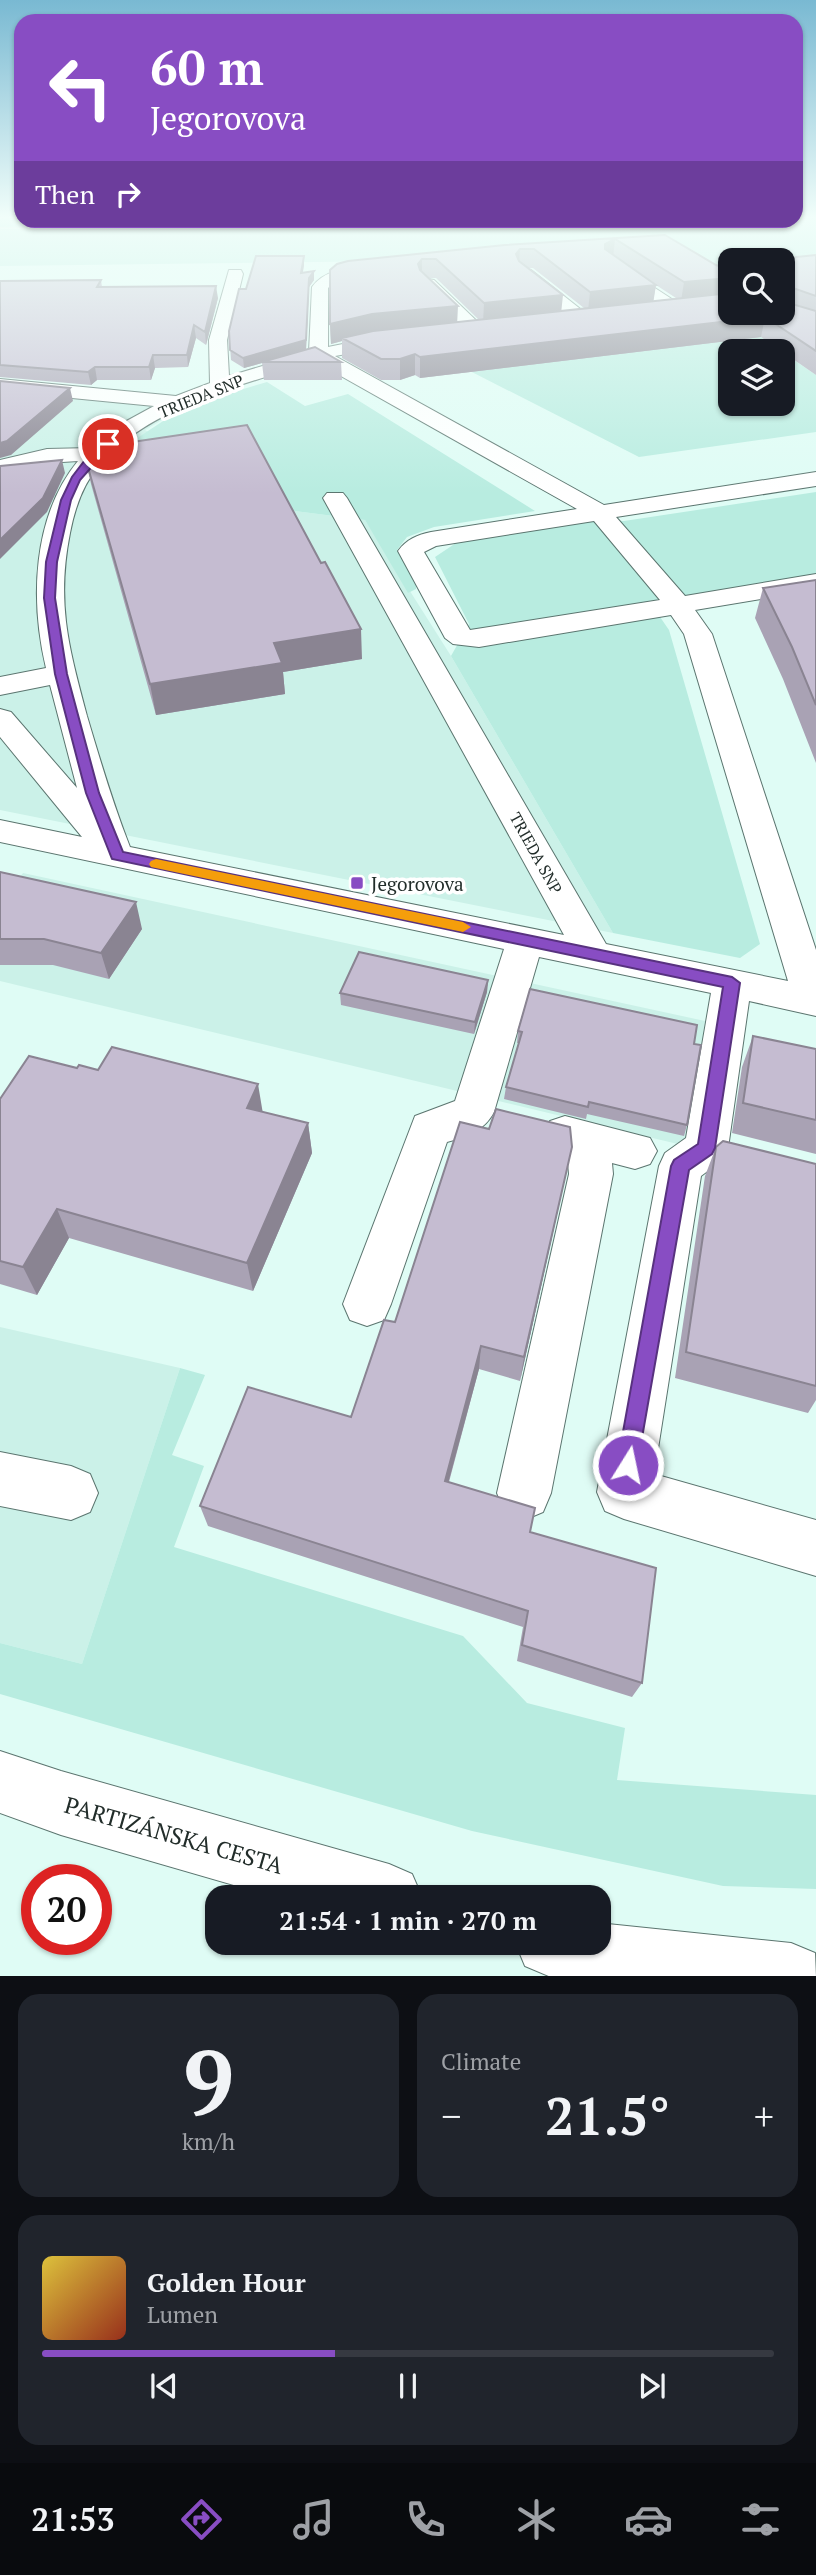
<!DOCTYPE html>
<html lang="en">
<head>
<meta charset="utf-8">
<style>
	body { margin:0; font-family:"PT Serif",serif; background:#20242c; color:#f1f3f6; height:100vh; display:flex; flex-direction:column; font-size:26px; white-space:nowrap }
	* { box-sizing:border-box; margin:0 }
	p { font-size:23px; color:#9ea1a6 }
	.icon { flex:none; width:38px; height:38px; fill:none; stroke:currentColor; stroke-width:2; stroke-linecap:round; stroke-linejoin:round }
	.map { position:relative; height:1976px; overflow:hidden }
	.panel { display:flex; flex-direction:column; gap:18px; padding:18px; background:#0d0f14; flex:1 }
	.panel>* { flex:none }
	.hud { position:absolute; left:14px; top:14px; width:789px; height:214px; border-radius:21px; box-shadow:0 2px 5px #0004; background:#884dc3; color:#fff; overflow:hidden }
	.buttons { position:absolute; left:718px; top:248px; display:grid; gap:14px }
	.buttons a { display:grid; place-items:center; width:77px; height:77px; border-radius:14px; background:#171b24; box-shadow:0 2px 5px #0004; font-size:35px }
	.speed { position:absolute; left:21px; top:1864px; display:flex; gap:14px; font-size:35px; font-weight:700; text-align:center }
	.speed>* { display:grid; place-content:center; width:91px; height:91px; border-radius:50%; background:#171b24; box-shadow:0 2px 5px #0004; line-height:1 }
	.speed .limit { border:10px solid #d22; background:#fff; color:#111 }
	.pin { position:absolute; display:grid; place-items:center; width:60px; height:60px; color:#fff; margin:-30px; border:4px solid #fff; border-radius:50%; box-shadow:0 2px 7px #0007 }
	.me { position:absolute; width:77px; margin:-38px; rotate:10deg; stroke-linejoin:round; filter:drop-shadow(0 0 5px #0008) }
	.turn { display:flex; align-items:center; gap:24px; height:147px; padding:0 21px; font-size:32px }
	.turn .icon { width:91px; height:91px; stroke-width:2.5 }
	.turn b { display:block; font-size:49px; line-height:60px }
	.then { display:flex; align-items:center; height:66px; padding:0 21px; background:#0003; gap:14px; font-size:26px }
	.big { font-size:52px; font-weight:600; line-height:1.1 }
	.panel .tile { flex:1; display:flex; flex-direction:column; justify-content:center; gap:10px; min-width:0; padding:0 24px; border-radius:21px; background:#20242c }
	.panel .dial { align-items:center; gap:0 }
	.dial b { font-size:91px; line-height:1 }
	.song { display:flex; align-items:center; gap:21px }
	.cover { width:84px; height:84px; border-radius:10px; background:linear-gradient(135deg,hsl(50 70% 55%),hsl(10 70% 35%)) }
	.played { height:7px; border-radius:4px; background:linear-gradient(90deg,#884dc3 40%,#363941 40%) }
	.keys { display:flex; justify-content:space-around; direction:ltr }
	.heat { display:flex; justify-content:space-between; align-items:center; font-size:38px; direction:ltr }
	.panel .tiles { flex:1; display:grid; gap:18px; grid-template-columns:1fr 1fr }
	.tile:last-child { grid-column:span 2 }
	.trip { position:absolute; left:205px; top:1885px; width:406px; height:70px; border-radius:21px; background:#171b24; box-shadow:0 2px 5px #0004; font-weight:600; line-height:70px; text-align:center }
	.dock { display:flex; height:112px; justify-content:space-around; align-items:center; background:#090b0e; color:#9ea1a6 }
	.dock .icon { width:49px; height:49px }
	.dock .active { color:#884dc3 }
	.dock b { font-size:32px; color:#f1f3f6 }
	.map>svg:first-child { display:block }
	.built { fill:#cbf1e8 }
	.green { fill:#b8ece0 }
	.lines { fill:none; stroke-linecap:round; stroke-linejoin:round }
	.minor-casing { stroke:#5b756f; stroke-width:2 }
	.major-casing { stroke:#e0e2e1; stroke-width:2 }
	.minor { fill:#fff; fill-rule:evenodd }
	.major { fill:#94e6d7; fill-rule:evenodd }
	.wall { fill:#a9a2b4; fill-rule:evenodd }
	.shaded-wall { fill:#8a8492 }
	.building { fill:#c5bcd1; stroke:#8a8492; stroke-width:2 }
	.route { fill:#884dc3; stroke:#58327f; stroke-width:2 }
	.slow { fill:#f59e0b }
	.poi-dot { fill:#884dc3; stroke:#fff; stroke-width:2.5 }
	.labels { text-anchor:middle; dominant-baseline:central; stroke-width:7; stroke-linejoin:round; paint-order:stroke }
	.far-street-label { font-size:16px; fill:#222d2a; stroke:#fff }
	.poi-label { font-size:19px; fill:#222d2a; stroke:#fff; text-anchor:start }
	.near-street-label { font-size:23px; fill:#222d2a; stroke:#fff }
</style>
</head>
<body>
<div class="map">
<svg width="816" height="1977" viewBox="0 0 816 1977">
	<rect width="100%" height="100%" fill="#dffcf5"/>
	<!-- built -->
	<path class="built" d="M0,379l76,8 110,19 -41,24 134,79 86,11 86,136 162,277 -613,-123z
		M23,873l682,148 -19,125 -686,-165v-77z
		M0,1327l180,41 -98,296 -82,-21z"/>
	<!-- green -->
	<path class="green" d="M796,217h20v53l-34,-9h-52l-1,18 -52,-38 -280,20 -397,5v-37l262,-1 188,-8h346z
		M761,337l21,15h-52v52h52v-52l34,23v57l-177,25 -173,-88z
		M267,382l38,24 43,-12 187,117 -101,16 -27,10 -10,13 19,35v4l-8,4 -43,-73 -86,-11 -166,-55 73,-48z
		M816,492v83l-167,26 20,29 91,314 -20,14 -127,-25 -162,-277 18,-32 -34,-67 21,-14 124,-21 44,-1z
		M180,1368l25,7 -33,80 32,11 -30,81 289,89 64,67 98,25 -8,52 199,15v94l-93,-3 -251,-55 -472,-137v-51l82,21z"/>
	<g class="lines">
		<defs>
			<path id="minor" d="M612,260l69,45 3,4 -3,4h-12l-63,-45 -2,-3z
				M381,264l8,5 -2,3 -52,9 -7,7v59l64,-13 9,6 -9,6 -57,10 269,149 212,-33v14l-200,31 69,79 131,-22v16l-121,20 17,24 104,316v66l-67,-15 -21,147 -7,13 -20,15 -47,298 162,46v56l-192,-57 -19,-8 -8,-19 62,-326 6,-13 21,-15 25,-145 -172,-36 -45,155c-10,19 -27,25 -47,30l-56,162 -7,16 -17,6 -17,-6 -7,-16 72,-188 40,-15 49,-152 -504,-107v-22l82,17 -82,-100v-28l11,3 66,76 -27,-103 -50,10v-18l46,-9c-16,-67 -14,-151 32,-207l-31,2 -47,11v-14l47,-11 44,-1 30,-24 33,-18 -154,-15v-12l176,17 34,-13 -1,-43 20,-70h12l2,4 -16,66 2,36 80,-24 3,-65c15,-21 45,-19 69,-23zM316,362l261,147 -146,23c-14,3 -24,7 -33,19l47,87 8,6 26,3 192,-32 13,19 104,347 -182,-37 -259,-446 -4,-5h-16l-4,5 241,437 -434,-88c-17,-43 -30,-87 -43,-131 -18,-68 -31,-112 -17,-183 7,-36 19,-62 47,-86 55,-46 132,-65 199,-85zM594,521l66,79 -190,30 -46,-78 12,-6z
				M525,269l6,1 57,45 3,4 -3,4h-12l-57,-45 -2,-4 2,-4z
				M428,279l6,1 49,47 3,4 -3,4h-12l-49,-47 -2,-4 2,-4z
				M565,1116l85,22 7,13 -7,13 -15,5 -23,-6 1,11 -62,319 -8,19 -19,8 -19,-8 -8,-19 72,-319 -2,-22 -17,-5 -6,-13 6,-13z
				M0,1452l71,14 19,8 8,19 -8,19 -19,8 -71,-14z
				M0,1751l61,20 328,93 23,10 10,23h-147l-214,-62 -61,-22z
				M598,1923l193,20 24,10 1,24h-265l-26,-11 -10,-24h83z"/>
			<path id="major" d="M21,218v2h260l-7,4 -274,3v-8z"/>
		</defs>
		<!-- minor casing -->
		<use href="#minor" class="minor-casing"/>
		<!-- major casing -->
		<use href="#major" class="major-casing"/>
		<!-- minor -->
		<use href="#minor" class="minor"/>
		<!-- major -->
		<use href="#major" class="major"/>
	</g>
	<!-- wall -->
	<path class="wall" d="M665,235l65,78 52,-52 34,-6v120l-55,-38 -341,41 -5,-3 -15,5h-19l-39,-22v-17l-11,3 -1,-20 7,-60zM527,268h6l51,40 -22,3zM428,278h8l43,42 -22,2zM656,285l20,13 -23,3z
		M304,265l-1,7 11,8 -5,7 -3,62 35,13 1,18h-78l-2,-17 -18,5 -13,-8 -2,-29 17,-42z
		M101,280l1,7 116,11 -12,47 -10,-7 -8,29 -33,1 -4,12h-54l-6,5 -91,-8v-96z
		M85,457l277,202 -79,13 2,22 -129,21 -65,-231z
		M816,580v183l-33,-84 -28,-61 8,-30z
		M0,872l142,57 -33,50 -56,-14h-53z
		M488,980l-1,12 -13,42 -133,-29 -1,-12z
		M518,1031l176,13 -7,81 -3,11 -97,-22 -1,5 -82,-20 2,-12 13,-44h-2z
		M753,1036l63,13v105l-84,-21 10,-66z
		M0,1099l263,13 45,11 4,30 -59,138 -184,-53 -32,57 -37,-11z
		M489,1129l77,45 -46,207 -41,-12 -30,113 81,50 112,151 -10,14 -115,-36 6,-34 -315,-101 -8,-20 151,-89 44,-95z
		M716,1147l100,17v236l-8,13 -133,-35 30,-202z"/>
	<!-- shaded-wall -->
	<path class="shaded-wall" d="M615,239l-2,19 -10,5 2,-19z
		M520,249l-1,18 -3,-13z
		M304,256v9l-3,16v-8z
		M422,259v18l-4,-13z
		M314,271v9l-5,7 -3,63 -44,12v1l-18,5 -1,-10z
		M730,278v18l-49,5 3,-19z
		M656,285l-3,19 -65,7 2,-19z
		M216,286l2,12 -12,47 -1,-13z
		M787,286l-4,19 -1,1v-15z
		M563,295l-2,19 -78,9 1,-20z
		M458,306l-1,20 -115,12v3l-11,3 -1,-20 42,-10z
		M765,317l-4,20 -341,41v-21z
		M194,325l2,13 -8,29 -1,-12z
		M415,354v21l-15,5v-21z
		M153,355l2,13 -4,12 -2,-13z
		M95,367l2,13 -6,5 -3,-13z
		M70,388l3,13 -62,54 -11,3v-15z
		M62,460l3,13 -18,39 -47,47v-19z
		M361,629l1,30 -79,13 2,22 -129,21 -6,-31 124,-41z
		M136,902l6,27 -33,50 -8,-26z
		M488,980l-1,12 -13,42 1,-12z
		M258,1084l5,30 -16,-6z
		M308,1123l4,30 -59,138 -6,-28z
		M572,1147l-52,234 4,-24z
		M57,1209l12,29 -32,57 -14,-28z
		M481,1346l-2,23 -36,133 2,-21z"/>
	<!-- building -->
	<path class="building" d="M665,235l51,30 14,5v8l-46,4 -69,-43 -10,5v5l51,36 -66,7 -56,-43h-14l-4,5 3,7 44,34 -79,8 -48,-44h-14l-4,5 2,6 38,36 -86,8 -42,10v-54l7,-6 11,-3 157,-16z
		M816,255v41l-29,-10 -5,5v-30h-24z
		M256,256h48l-3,17 13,-2 -5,7 -3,62 -63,18 -13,-8 -1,-19 10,-42h7z
		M101,280l-4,7 119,-1 -11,46 -11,-7 -7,30h-34l-4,12h-54l-7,5 -88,-7v-84z
		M730,293v20h52v-12l34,10v40l-51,-34 -345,40 -5,-3 -15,5h-19l-39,-21 31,-7z
		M315,347l26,15h-79z
		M0,381l70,7 -63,53 -7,2z
		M247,425l74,138 4,-1 36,67 -87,14 8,20 -132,21 -65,-227 7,-12h20z
		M62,460l-19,38 -43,42v-74z
		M816,580v125l-24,-58 -29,-59z
		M0,872l136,30 -35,51 -57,-14h-44z
		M359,952l129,28 -13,42 -135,-29z
		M530,989l167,36 -3,19 7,1 -14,80 -98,-23 -1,5 -82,-20 16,-55 -4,-1z
		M753,1036l63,13v71l-73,-17z
		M112,1047l146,37 -11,24 61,15 -61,140 -190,-54 -34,58 -23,-6v-162l29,-43 48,12 2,-3 19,5z
		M496,1109l74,18 2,20 -48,210 -43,-11 -36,135 90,27 -5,24 126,36 -14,115 -120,-38 6,-34 -328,-105 48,-119 103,30 33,-97 11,2 65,-200 29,7z
		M723,1141l93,23v222l-130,-34 30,-205z"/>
	<!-- sky -->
	<linearGradient id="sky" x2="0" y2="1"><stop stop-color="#79b9d2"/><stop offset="0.44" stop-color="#f1fefa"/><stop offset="1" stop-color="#f1fefa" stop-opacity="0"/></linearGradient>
	<rect width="816" height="494" fill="url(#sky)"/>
	<!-- route -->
	<path class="route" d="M105,442l7,2 -32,36 -9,20 -14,62 -2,36 12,76 32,119 24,59 609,125 8,6 -25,165 -3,6 -23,16 -53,302 -8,4 -7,-4 -4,-7 54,-299 3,-6 24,-16 25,-157 -611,-128 -26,-66 -31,-119 -11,-76 2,-36 15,-62 11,-23 13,-17z"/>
	<!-- slow -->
	<path class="slow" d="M156,859l307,63 8,5 -8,5 -312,-65 -2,-3 2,-3z"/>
	<!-- markers -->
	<rect class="poi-dot" x="350" y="876" width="14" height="14" rx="3.5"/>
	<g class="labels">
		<!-- far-street labels -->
		<g class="far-street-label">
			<text transform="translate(201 396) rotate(-22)">TRIEDA SNP</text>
			<text transform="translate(536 853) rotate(61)">TRIEDA SNP</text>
		</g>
		<!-- poi labels -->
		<g class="poi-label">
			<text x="371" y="883">Jegorovova</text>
		</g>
		<!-- near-street labels -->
		<g class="near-street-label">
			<text transform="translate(174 1835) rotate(16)">PARTIZÁNSKA CESTA</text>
		</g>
	</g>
</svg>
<div class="buttons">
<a><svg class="icon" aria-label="search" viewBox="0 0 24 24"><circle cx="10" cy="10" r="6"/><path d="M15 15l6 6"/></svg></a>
<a><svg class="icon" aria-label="layers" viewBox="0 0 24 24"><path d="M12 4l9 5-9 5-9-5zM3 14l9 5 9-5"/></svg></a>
</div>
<div class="speed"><div class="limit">20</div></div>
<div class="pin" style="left:108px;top:444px;background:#d93025"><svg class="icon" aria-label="arrive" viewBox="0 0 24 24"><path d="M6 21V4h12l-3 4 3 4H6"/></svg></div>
<svg class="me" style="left:628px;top:1465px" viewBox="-20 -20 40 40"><circle r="17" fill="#884dc3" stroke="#fff" stroke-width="3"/><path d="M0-11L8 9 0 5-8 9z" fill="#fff"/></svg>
<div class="trip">21:54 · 1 min · 270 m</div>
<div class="hud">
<div class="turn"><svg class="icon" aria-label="left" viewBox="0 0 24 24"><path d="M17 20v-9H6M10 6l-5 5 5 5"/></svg><div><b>60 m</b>Jegorovova</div></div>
<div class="then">Then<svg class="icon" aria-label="right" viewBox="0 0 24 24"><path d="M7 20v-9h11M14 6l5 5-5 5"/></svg></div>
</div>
</div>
<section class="panel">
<div class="tiles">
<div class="tile dial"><b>9</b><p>km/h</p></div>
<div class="tile"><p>Climate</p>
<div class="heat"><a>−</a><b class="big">21.5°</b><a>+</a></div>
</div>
<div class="tile">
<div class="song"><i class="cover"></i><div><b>Golden Hour</b><p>Lumen</p></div></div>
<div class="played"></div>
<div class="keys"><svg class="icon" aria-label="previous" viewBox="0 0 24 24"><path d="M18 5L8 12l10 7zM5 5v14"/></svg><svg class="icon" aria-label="pause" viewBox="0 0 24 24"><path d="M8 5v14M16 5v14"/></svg><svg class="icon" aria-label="next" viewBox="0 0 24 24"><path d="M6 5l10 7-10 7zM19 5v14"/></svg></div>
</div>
</div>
</section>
<nav class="dock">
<b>21:53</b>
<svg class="icon active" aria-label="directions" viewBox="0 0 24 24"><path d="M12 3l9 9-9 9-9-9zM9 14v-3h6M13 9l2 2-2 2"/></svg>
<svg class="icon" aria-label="music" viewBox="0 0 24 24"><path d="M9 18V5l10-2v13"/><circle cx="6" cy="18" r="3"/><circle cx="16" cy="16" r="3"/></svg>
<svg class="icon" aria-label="phone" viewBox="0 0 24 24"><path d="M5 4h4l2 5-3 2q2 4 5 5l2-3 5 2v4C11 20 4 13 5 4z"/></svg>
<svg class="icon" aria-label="climate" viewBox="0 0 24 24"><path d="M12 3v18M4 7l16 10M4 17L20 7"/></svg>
<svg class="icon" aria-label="car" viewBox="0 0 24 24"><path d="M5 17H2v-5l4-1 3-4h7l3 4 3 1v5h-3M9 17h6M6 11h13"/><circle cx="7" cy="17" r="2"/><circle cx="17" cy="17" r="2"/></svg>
<svg class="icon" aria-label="filters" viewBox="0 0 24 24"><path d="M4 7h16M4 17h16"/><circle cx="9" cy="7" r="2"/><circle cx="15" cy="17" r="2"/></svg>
</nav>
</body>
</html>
